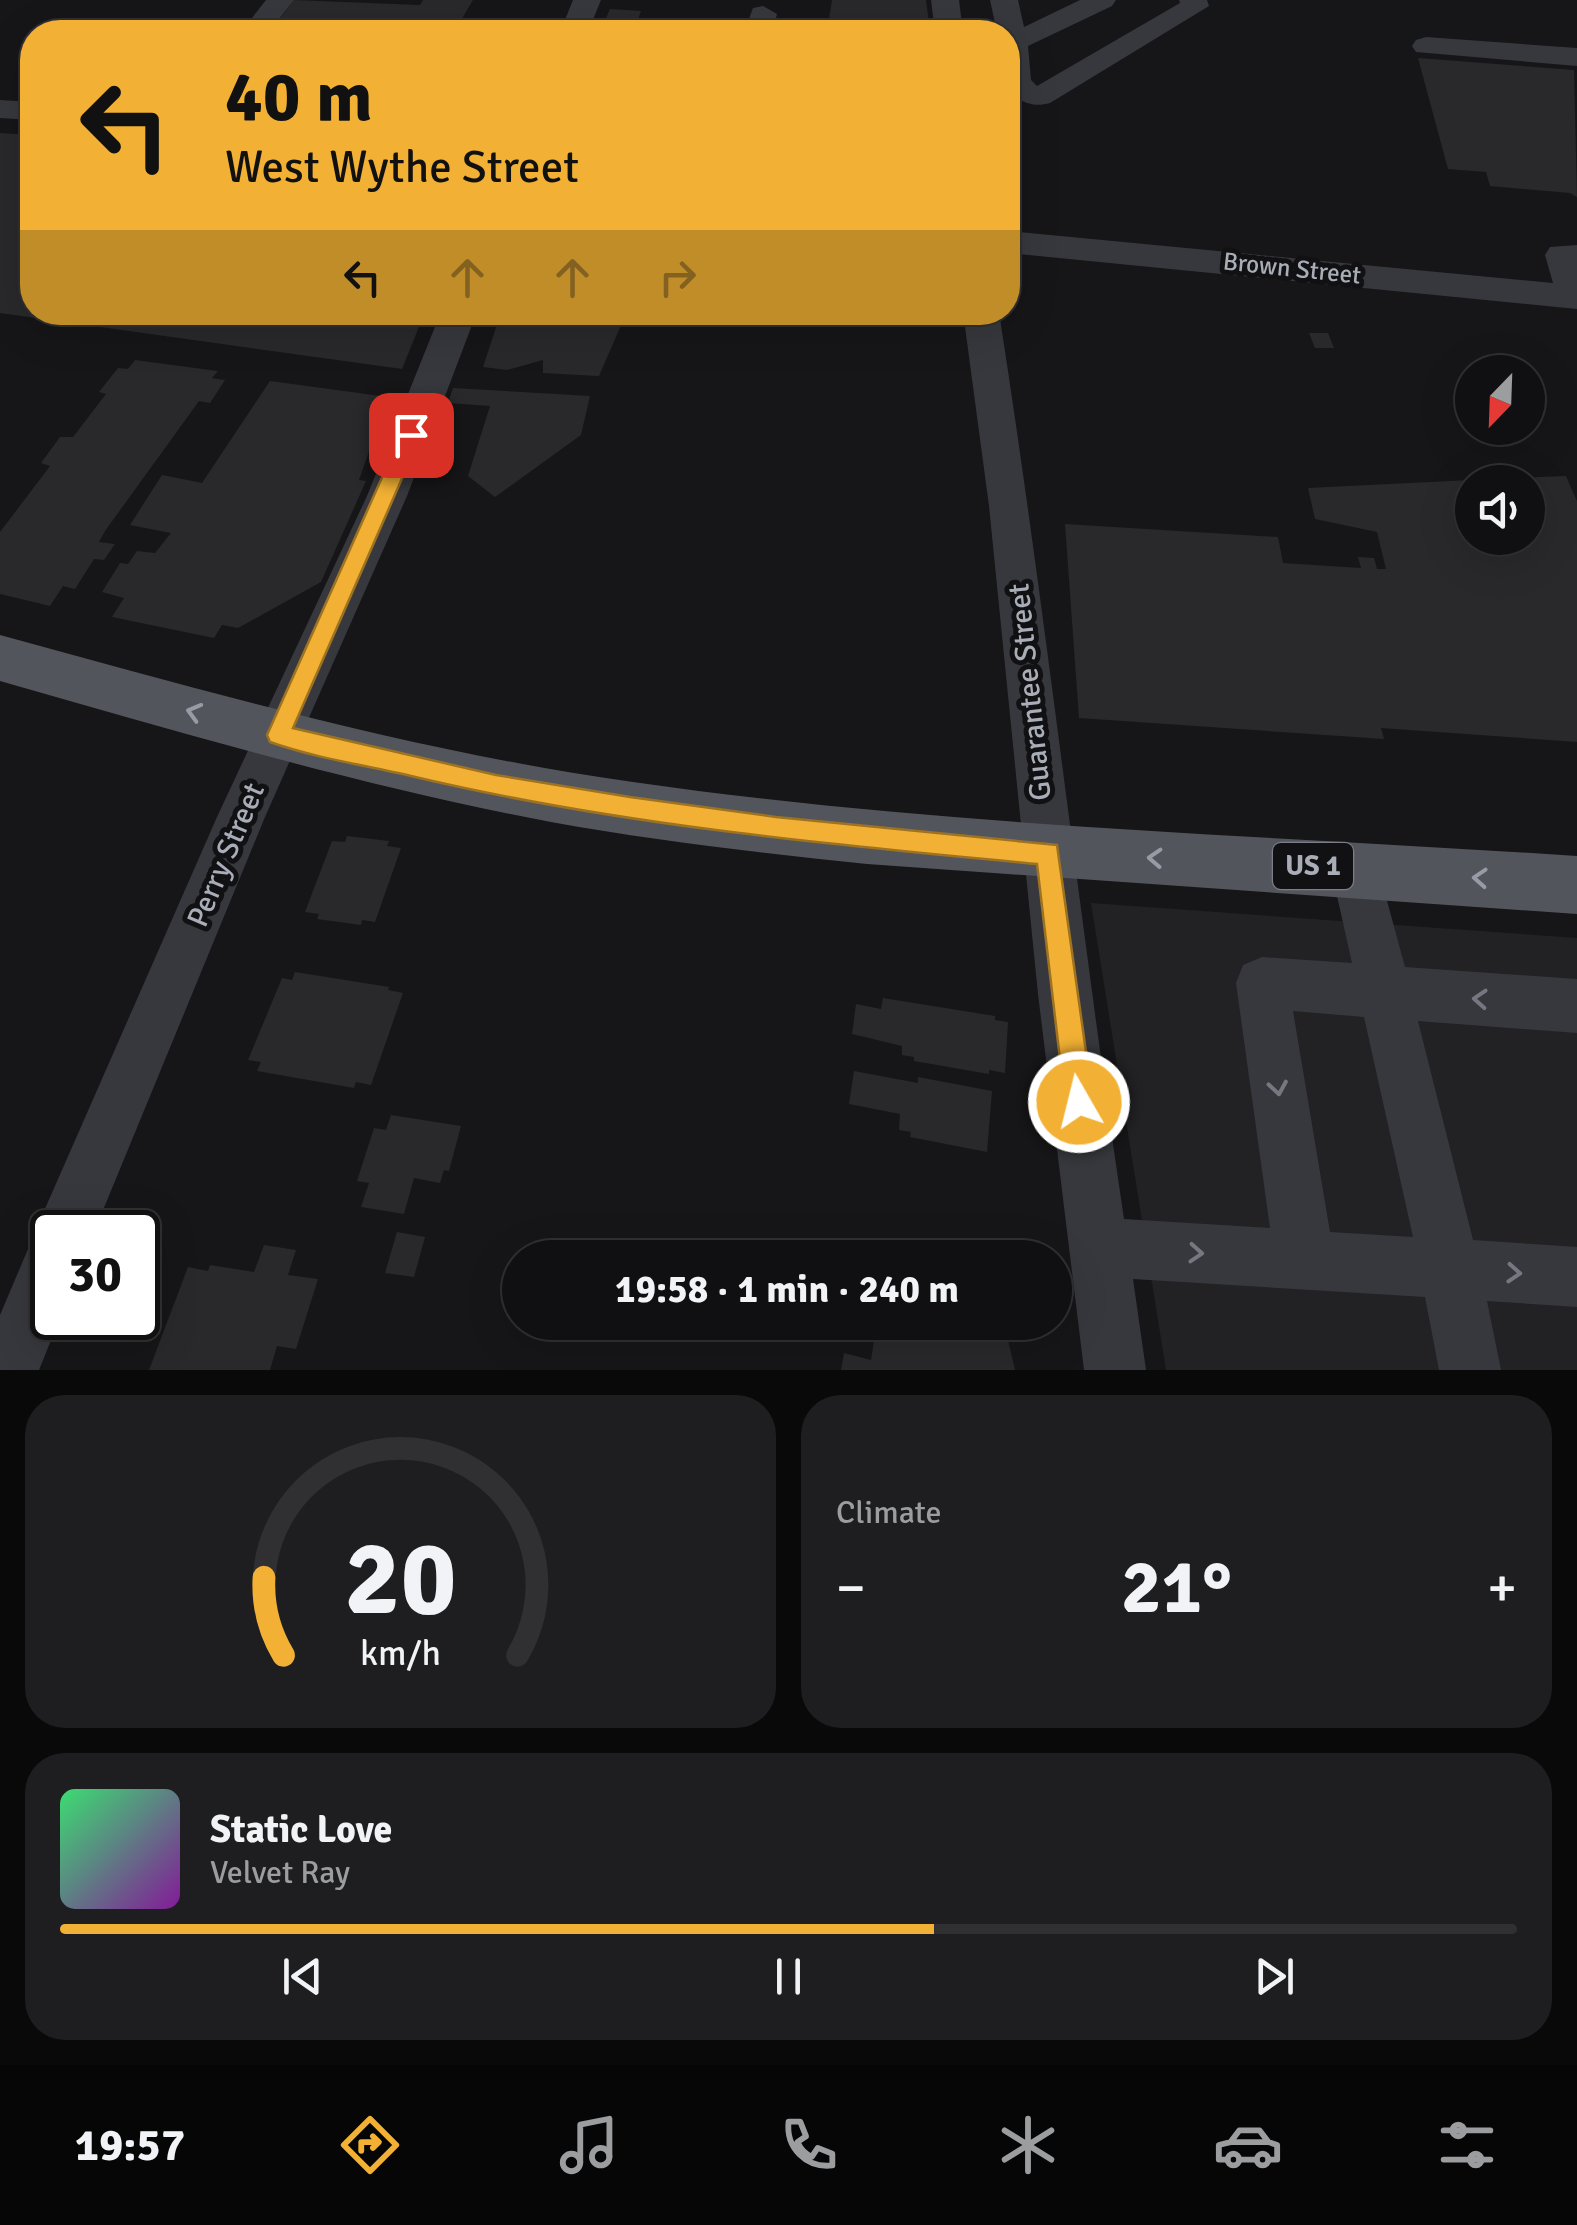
<!DOCTYPE html>
<html lang="en">
<head>
<meta charset="utf-8">
<style>
	body { margin:0; font-family:Signika,sans-serif; background:#1e1e20; color:#f1f3f6; height:100vh; display:flex; flex-direction:column; font-size:38px; white-space:nowrap }
	* { box-sizing:border-box; margin:0 }
	p { font-size:32px; color:#9c9d9f }
	.icon { flex:none; width:55px; height:55px; fill:none; stroke:currentColor; stroke-width:2; stroke-linecap:round; stroke-linejoin:round }
	.map { position:relative; height:1370px; overflow:hidden }
	.drawer { display:flex; flex-direction:column; gap:25px; padding:25px; background:#09090a; flex:1 }
	.drawer>* { flex:none }
	.guide { position:absolute; left:20px; top:20px; width:1000px; height:305px; border-radius:40px; box-shadow:0 10px 40px #0002,0 0 0 2px #303032; background:#f2b134; color:#111; overflow:hidden }
	.needle { width:65px; rotate:203deg }
	.tools { position:absolute; left:1455px; top:355px; display:grid; gap:20px }
	.tools a { display:grid; place-items:center; width:90px; height:90px; border-radius:50%; background:#101012; box-shadow:0 10px 40px #0002,0 0 0 2px #303032; font-size:50px }
	.speed { position:absolute; left:30px; top:1210px; display:flex; gap:20px; font-size:50px; font-weight:700; text-align:center }
	.speed>* { display:grid; place-content:center; width:130px; height:130px; border-radius:50%; background:#101012; box-shadow:0 10px 40px #0002,0 0 0 2px #303032; line-height:1 }
	.speed .limit { border:5px solid #111; border-radius:15px; background:#fff; color:#111 }
	.pin { position:absolute; display:grid; place-items:center; width:85px; height:85px; color:#fff; margin:-42px; border-radius:20px; box-shadow:0 5px 15px #0006 }
	.me { position:absolute; width:110px; margin:-55px; rotate:352deg; stroke-linejoin:round; filter:drop-shadow(0 0 8px #0008) }
	.turn { display:flex; align-items:center; gap:35px; height:210px; padding:0 40px; font-size:45px }
	.turn .icon { width:130px; height:130px; stroke-width:2.5 }
	.turn b { display:block; font-size:70px; line-height:85px }
	.lanes { display:flex; align-items:center; height:95px; padding:0 40px; background:#0003; justify-content:center; gap:50px; direction:ltr }
	.lanes .off { opacity:.35 }
	.big { font-size:75px; font-weight:700; line-height:1.1 }
	.drawer .widget { flex:1; display:flex; flex-direction:column; justify-content:center; gap:15px; min-width:0; padding:0 35px; border-radius:40px; background:#1e1e20 }
	.drawer .dial { align-items:center; gap:0 }
	.dial svg { height:260px; overflow:visible; fill:none; stroke:#303032; stroke-width:7; stroke-linecap:round; text-anchor:middle }
	.dial text { fill:#f1f3f6; stroke:none }
	.song { display:flex; align-items:center; gap:30px }
	.cover { width:120px; height:120px; border-radius:15px; background:linear-gradient(135deg,hsl(140 70% 55%),hsl(290 70% 35%)) }
	.played { height:10px; border-radius:5px; background:linear-gradient(90deg,#f2b134 60%,#303032 60%) }
	.keys { display:flex; justify-content:space-around; direction:ltr }
	.heat { display:flex; justify-content:space-between; align-items:center; font-size:55px; direction:ltr }
	.drawer .tiles { flex:1; display:grid; gap:25px; grid-template-columns:1fr 1fr }
	.widget:last-child { grid-column:span 2 }
	.trip { position:absolute; left:502px; top:1240px; width:570px; height:100px; border-radius:50px; background:#101012; box-shadow:0 10px 40px #0002,0 0 0 2px #303032; font-weight:700; line-height:100px; text-align:center }
	.menu { display:flex; height:160px; justify-content:space-around; align-items:center; background:#060607; color:#9c9d9f }
	.menu .icon { width:70px; height:70px }
	.menu .on { color:#f2b134 }
	.menu b { font-size:45px; color:#f1f3f6 }
	.map>svg:first-child { display:block }
	.built { fill:#222225 }
	.building { fill:#29292c }
	.lines { fill:none; stroke-linecap:round; stroke-linejoin:round }
	.minor { fill:#37383d; fill-rule:evenodd }
	.major { fill:#53555c; fill-rule:evenodd }
	.oneway { stroke:#979ba6 }
	.oneway2 { stroke:#757881 }
	.route { fill:#f2b134; stroke:#9d7322; stroke-width:2.5 }
	.labels { text-anchor:middle; dominant-baseline:central; stroke-width:10; stroke-linejoin:round; paint-order:stroke }
	.far-street-label { font-size:25px; fill:#a8adb8; stroke:#111113 }
	.shield { fill:#111113; stroke:#7b7e86; stroke-width:2.5 }
	.shield-label { font-size:28px; font-weight:bold; fill:#a8adb8 }
	.street-label { font-size:30px; fill:#a8adb8; stroke:#111113 }
</style>
</head>
<body>
<div class="map">
<svg width="1577" height="1370" viewBox="0 0 1577 1370">
	<rect width="100%" height="100%" fill="#161618"/>
	<!-- built -->
	<path class="built" d="M1091,903l486,35v432h-411z"/>
	<!-- building -->
	<path class="building" d="M294,0l126,5 3,-5h50l-19,32h-78l-99,-9z
		M832,0h94l4,32h-103z
		M610,9l31,2 -5,14 -32,-2z
		M1418,58l156,12 3,127 -7,-4 -80,-7 -4,-14 -38,-3z
		M0,133l32,2v177h393l-23,57 -402,-56z
		M501,312h163l-4,14 -38,-3 -23,53 -56,-3v-13l-36,10 -24,-3z
		M1309,333h19l6,15h-19z
		M135,360l83,11 -6,7 13,2 -15,23 -11,-2 -94,130 -6,11 16,2 -11,16 -10,-1 -19,30 -12,-3 -13,20 -50,-12v-62l50,-66 -9,-3 19,-26h13l33,-43 -7,-2 19,-24 10,1z
		M270,381l118,16 -29,83 7,1 -45,101 -83,46 -16,-3 -8,13 -102,-21 12,-19 -22,-6 18,-29 8,1 9,-13 18,2 16,-20 -41,-8 32,-50 40,8z
		M453,388l137,8 -9,39 -86,62 -27,-21 22,-70 -42,-3z
		M1566,476l11,25v241l-196,-14 3,11 -305,-21 -14,-194 213,13 5,26 78,5 -3,-11 16,1 3,11h9l-9,-37 -62,-13 -7,-31 164,-8v58h56v-56h-43v-3z
		M347,836l42,5 -2,5 14,2 -26,74 -13,-2 -1,5 -44,-6 2,-5 -14,-2 27,-71 13,1z
		M295,972l94,15 -1,3 15,3 -32,92 -15,-3 -2,6 -97,-17 4,-9 -13,-2 34,-82 10,2z
		M883,998l112,18v4l13,2 -3,51 -16,-3v4l-75,-13v-4l-12,-2v-9l-50,-12 4,-30 25,5z
		M854,1071l64,12v-6l74,14 -5,61 -77,-15 1,-5 -12,-2 1,-16 -51,-10z
		M391,1115l70,11 -12,45 -5,-1 -4,13 -26,-5 -10,36 -43,-7 8,-24 -12,-2 17,-53 12,2z
		M397,1232l28,5 -11,40 -29,-4z
		M264,1245l32,5 -8,25 30,4 -22,70 -19,-3 -7,24h-121l39,-103 20,4 2,-6 44,7z
		M877,1322l47,4 1,-4h9l74,18 7,30h-174l3,-17 27,7z"/>
	<g class="lines">
		<!-- minor -->
		<path class="minor" d="M266,0h28l-25,32h-28z
			M573,0h28l-13,32h-28z
			M931,0h28l4,32h-28z
			M990,0h28l6,27 56,-27h36l-4,6 -84,40 3,34 6,6 143,-83 -1,-3h28l2,6 -159,97c-18,5 -30,-1 -42,-13v-58h-11z
			M763,6l14,8 -5,18h-28l9,-24z
			M1426,37l151,11v18l-161,-14 -4,-6 4,-6z
			M0,100l32,2v18l-32,-2z
			M1008,231l545,52 -8,-28 5,-8 27,-2v64l-569,-56z
			M441,312h36l-70,184 -142,321 -171,415h-42v86h8l-21,52h-39v-55l31,-73 7,-3 -2,-7 8,-21 173,-394 150,-321z
			M963,312h36c47,302 80,605 125,907l146,9 -34,-245 7,-18 19,-8 90,6 -21,-94 7,-16 18,-7 18,7 31,114 172,12v54l-159,-12 55,219 104,7v60l-90,-6 14,69h-62l-14,-73 -292,-18 13,91h-62l-46,-376 -49,-488zM1293,1011l71,6 49,220 -83,-5z"/>
		<!-- major -->
		<path class="major" d="M0,635c209,57 418,117 633,147 313,45 629,53 944,74v58l-710,-50c-105,-11 -211,-23 -316,-42 -186,-35 -369,-89 -551,-141z"/>
	</g>
	<!-- one-way arrows -->
	<defs><path id="oneway-chevron" d="M-2-3.5L2.5 0L-2 3.5" fill="none" stroke-width="1.6" stroke-linecap="round" stroke-linejoin="round" transform="scale(2.5)"/></defs>
	<g class="oneway">
		<use href="#oneway-chevron" transform="translate(194 712) rotate(-164)"/>
		<use href="#oneway-chevron" transform="translate(1155 858) rotate(-177)"/>
		<use href="#oneway-chevron" transform="translate(1480 878) rotate(-176)"/>
	</g>
	<g class="oneway2">
		<use href="#oneway-chevron" transform="translate(1480 999) rotate(-176)"/>
		<use href="#oneway-chevron" transform="translate(1278 1088) rotate(81)"/>
		<use href="#oneway-chevron" transform="translate(1196 1253) rotate(4)"/>
		<use href="#oneway-chevron" transform="translate(1514 1273) rotate(4)"/>
	</g>
	<!-- route -->
	<path class="route" d="M411,428l10,7 -128,293 203,47 134,22 146,20 281,28 36,257 -4,10 -10,5 -10,-5 -4,-10 -28,-238c-211,-20 -420,-39 -626,-88 -47,-11 -96,-18 -141,-34l-3,-7 134,-300z"/>
	<g class="labels">
		<!-- far-street labels -->
		<g class="far-street-label">
			<text transform="translate(1292 268) rotate(6)">Brown Street</text>
		</g>
		<!-- shield labels -->
		<rect class="shield" x="1273" y="843" width="80" height="46" rx="8"/>
		<g class="shield-label">
			<text x="1313" y="866">US 1</text>
		</g>
		<!-- street labels -->
		<g class="street-label">
			<text transform="translate(1030 692) rotate(-96)">Guarantee Street</text>
			<text transform="translate(226 855) rotate(-67)">Perry Street</text>
		</g>
	</g>
</svg>
<div class="tools">
<a><svg class="needle" viewBox="-14 -14 28 28"><path d="M0-13l5 13h-10z" fill="#e53935"/><path d="M0 13l5-13h-10z" fill="#9c9d9f"/></svg></a>
<a><svg class="icon" aria-label="sound" viewBox="0 0 24 24"><path d="M4 9h4l5-4v14l-5-4H4zM17 9q2 3 0 6"/></svg></a>
</div>
<div class="speed"><div class="limit">30</div></div>
<div class="pin" style="left:411px;top:435px;background:#d93025"><svg class="icon" aria-label="arrive" viewBox="0 0 24 24"><path d="M6 21V4h12l-3 4 3 4H6"/></svg></div>
<svg class="me" style="left:1079px;top:1102px" viewBox="-20 -20 40 40"><circle r="17" fill="#f2b134" stroke="#fff" stroke-width="3"/><path d="M0-11L8 9 0 5-8 9z" fill="#fff"/></svg>
<div class="trip">19:58 · 1 min · 240 m</div>
<div class="guide">
<div class="turn"><svg class="icon" aria-label="left" viewBox="0 0 24 24"><path d="M17 20v-9H6M10 6l-5 5 5 5"/></svg><div><b>40 m</b>West Wythe Street</div></div>
<div class="lanes"><svg class="icon" aria-label="left" viewBox="0 0 24 24"><path d="M17 20v-9H6M10 6l-5 5 5 5"/></svg><svg class="icon off" aria-label="ahead" viewBox="0 0 24 24"><path d="M12 20V5M6 11l6-6 6 6"/></svg><svg class="icon off" aria-label="ahead" viewBox="0 0 24 24"><path d="M12 20V5M6 11l6-6 6 6"/></svg><svg class="icon off" aria-label="right" viewBox="0 0 24 24"><path d="M7 20v-9h11M14 6l5 5-5 5"/></svg></div>
</div>
</div>
<section class="drawer">
<div class="tiles">
<div class="widget dial"><svg viewBox="0 0 100 80">
<path d="M14 69A42 42 0 1 1 86 69"/>
<path d="M14 69A42 42 0 0 1 8 45" stroke="#f2b134"/>
<text x="50" y="56" font-size="32" font-weight="700">20</text>
<text x="50" y="72" font-size="11">km/h</text>
</svg></div>
<div class="widget"><p>Climate</p>
<div class="heat"><a>−</a><b class="big">21°</b><a>+</a></div>
</div>
<div class="widget">
<div class="song"><i class="cover"></i><div><b>Static Love</b><p>Velvet Ray</p></div></div>
<div class="played"></div>
<div class="keys"><svg class="icon" aria-label="previous" viewBox="0 0 24 24"><path d="M18 5L8 12l10 7zM5 5v14"/></svg><svg class="icon" aria-label="pause" viewBox="0 0 24 24"><path d="M8 5v14M16 5v14"/></svg><svg class="icon" aria-label="next" viewBox="0 0 24 24"><path d="M6 5l10 7-10 7zM19 5v14"/></svg></div>
</div>
</div>
</section>
<nav class="menu">
<b>19:57</b>
<svg class="icon on" aria-label="directions" viewBox="0 0 24 24"><path d="M12 3l9 9-9 9-9-9zM9 14v-3h6M13 9l2 2-2 2"/></svg>
<svg class="icon" aria-label="music" viewBox="0 0 24 24"><path d="M9 18V5l10-2v13"/><circle cx="6" cy="18" r="3"/><circle cx="16" cy="16" r="3"/></svg>
<svg class="icon" aria-label="phone" viewBox="0 0 24 24"><path d="M5 4h4l2 5-3 2q2 4 5 5l2-3 5 2v4C11 20 4 13 5 4z"/></svg>
<svg class="icon" aria-label="climate" viewBox="0 0 24 24"><path d="M12 3v18M4 7l16 10M4 17L20 7"/></svg>
<svg class="icon" aria-label="car" viewBox="0 0 24 24"><path d="M5 17H2v-5l4-1 3-4h7l3 4 3 1v5h-3M9 17h6M6 11h13"/><circle cx="7" cy="17" r="2"/><circle cx="17" cy="17" r="2"/></svg>
<svg class="icon" aria-label="filters" viewBox="0 0 24 24"><path d="M4 7h16M4 17h16"/><circle cx="9" cy="7" r="2"/><circle cx="15" cy="17" r="2"/></svg>
</nav>
</body>
</html>
